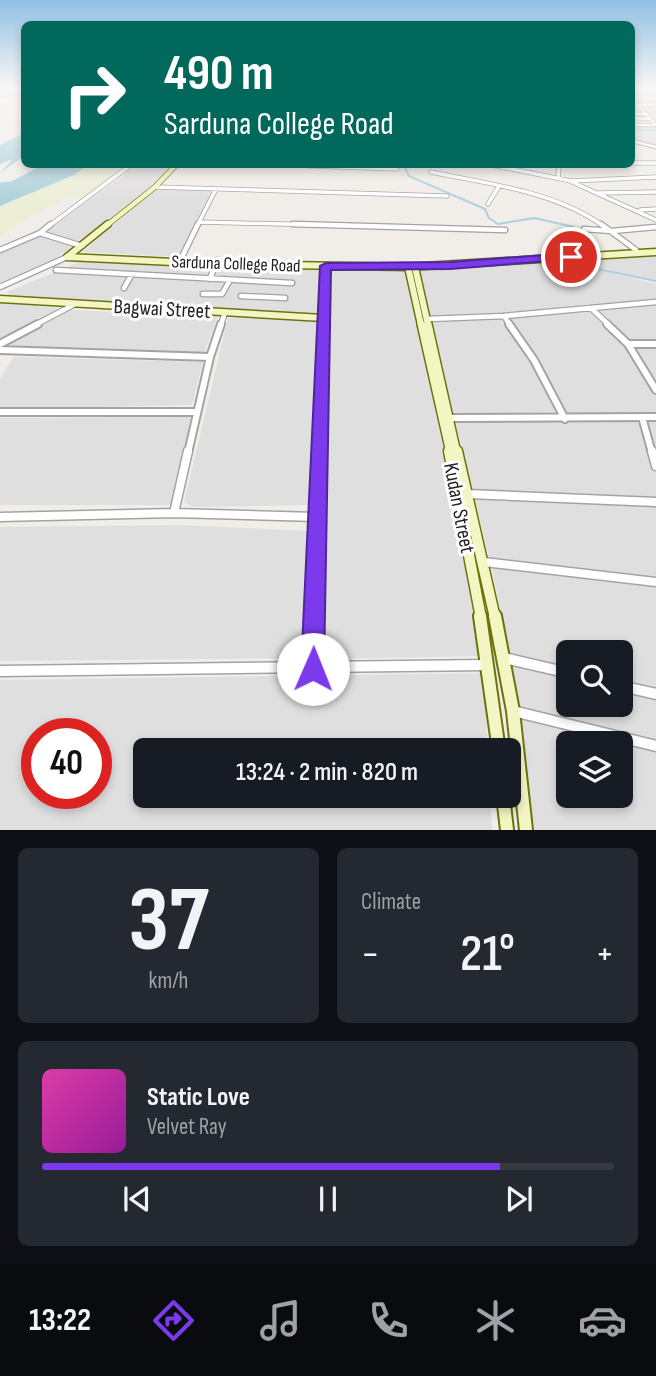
<!DOCTYPE html>
<html lang="en">
<head>
<meta charset="utf-8">
<style>
	body { margin:0; font-family:"Sofia Sans Condensed",sans-serif; background:#242831; color:#f1f3f6; height:100vh; display:flex; flex-direction:column; font-size:26px; white-space:nowrap }
	* { box-sizing:border-box; margin:0 }
	p { font-size:23px; color:#9ea1a6 }
	.icon { flex:none; width:38px; height:38px; fill:none; stroke:currentColor; stroke-width:2; stroke-linecap:round; stroke-linejoin:round }
	.map { position:relative; height:830px; overflow:hidden }
	.details { display:flex; flex-direction:column; gap:18px; padding:18px; background:#0d0f14; flex:1 }
	.details>* { flex:none }
	.top-card { position:absolute; left:21px; top:21px; width:614px; height:147px; border-radius:10px; box-shadow:0 4px 10px #0003; background:#00695c; color:#fff; overflow:hidden }
	.buttons { position:absolute; left:556px; top:640px; display:grid; gap:14px }
	.buttons a { display:grid; place-items:center; width:77px; height:77px; border-radius:10px; background:#171b24; box-shadow:0 4px 10px #0003; font-size:35px }
	.speed { position:absolute; left:21px; top:718px; display:flex; gap:14px; font-size:35px; font-weight:700; text-align:center }
	.speed>* { display:grid; place-content:center; width:91px; height:91px; border-radius:50%; background:#171b24; box-shadow:0 4px 10px #0003; line-height:1 }
	.speed .limit { border:10px solid #d22; background:#fff; color:#111 }
	.pin { position:absolute; display:grid; place-items:center; width:60px; height:60px; color:#fff; margin:-30px; border:4px solid #fff; border-radius:50%; box-shadow:0 2px 7px #0007 }
	.me { position:absolute; width:77px; margin:-38px; rotate:1deg; stroke-linejoin:round; filter:drop-shadow(0 0 5px #0008) }
	.turn { display:flex; align-items:center; gap:24px; height:147px; padding:0 28px; font-size:32px }
	.turn .icon { width:91px; height:91px; stroke-width:2.5 }
	.turn b { display:block; font-size:49px; line-height:60px }
	.big { font-size:52px; font-weight:600; line-height:1.1 }
	.details .tile { flex:1; display:flex; flex-direction:column; justify-content:center; gap:10px; min-width:0; padding:0 24px; border-radius:10px; background:#242831 }
	.details .dial { align-items:center; gap:0 }
	.dial b { font-size:91px; line-height:1 }
	.song { display:flex; align-items:center; gap:21px }
	.cover { width:84px; height:84px; border-radius:10px; background:linear-gradient(135deg,hsl(320 70% 55%),hsl(300 70% 35%)) }
	.played { height:7px; border-radius:4px; background:linear-gradient(90deg,#7c3aed 80%,#363941 80%) }
	.keys { display:flex; justify-content:space-around; direction:ltr }
	.heat { display:flex; justify-content:space-between; align-items:center; font-size:38px; direction:ltr }
	.details .tiles { flex:1; display:grid; gap:18px; grid-template-columns:1fr 1fr }
	.tile:last-child { grid-column:span 2 }
	.trip { position:absolute; left:133px; top:738px; width:388px; height:70px; border-radius:10px; background:#171b24; box-shadow:0 4px 10px #0003; font-weight:600; line-height:70px; text-align:center }
	.menu { display:flex; height:112px; justify-content:space-around; align-items:center; background:#090b0e; color:#9ea1a6 }
	.menu .icon { width:49px; height:49px }
	.menu .on { color:#7c3aed }
	.menu b { font-size:32px; color:#f1f3f6 }
	.map>svg:first-child { display:block }
	.residential { fill:#e0dfdf; fill-rule:evenodd }
	.farmland { fill:#eceed6 }
	.water { fill:#add1db }
	.lines { fill:none; stroke-linecap:round; stroke-linejoin:round }
	.stream { stroke:#add1db; stroke-width:2 }
	.street-far5-casing { stroke:#a3a3a3; stroke-width:4.5 }
	.street-far4-casing { stroke:#a3a3a3; stroke-width:5 }
	.street-far3-casing { stroke:#a3a3a3; stroke-width:7 }
	.street-far2-casing { stroke:#a3a3a3; stroke-width:10 }
	.street-far1-casing { stroke:#a3a3a3; stroke-width:11 }
	.street-casing { stroke:#a3a3a3; stroke-width:13 }
	.secondary-far4-casing { stroke:#69740d; stroke-width:6 }
	.secondary-far3-casing { stroke:#69740d; stroke-width:9 }
	.secondary-far2-casing { stroke:#69740d; stroke-width:10 }
	.secondary-far1-casing { stroke:#69740d; stroke-width:13 }
	.secondary-casing { stroke:#69740d; stroke-width:16 }
	.street-far5 { stroke:#fff; stroke-width:2.5 }
	.street-far4 { stroke:#fff; stroke-width:3.5 }
	.street-far3 { stroke:#fff; stroke-width:4.5 }
	.street-far2 { stroke:#fff; stroke-width:6 }
	.street-far1 { stroke:#fff; stroke-width:8 }
	.street { stroke:#fff; stroke-width:10 }
	.secondary-far4 { stroke:#f3f6c2; stroke-width:4.5 }
	.secondary-far3 { stroke:#f3f6c2; stroke-width:6 }
	.secondary-far2 { stroke:#f3f6c2; stroke-width:7 }
	.secondary-far1 { stroke:#f3f6c2; stroke-width:10 }
	.secondary { stroke:#f3f6c2; stroke-width:12 }
	.route { fill:#7c3aed; stroke:#51269a; stroke-width:2 }
	.labels { text-anchor:middle; dominant-baseline:central; stroke-width:6; stroke-linejoin:round; paint-order:stroke }
	.far-street-label { font-size:18px; fill:#222; stroke:#fff }
	.street-label { font-size:21px; fill:#222; stroke:#fff }
</style>
</head>
<body>
<div class="map">
<svg width="656" height="830" viewBox="0 0 656 830">
	<rect width="100%" height="100%" fill="#f1eee9"/>
	<!-- residential -->
	<path class="residential" d="M632,89h24v57l-24,-5z
		M137,165h38l-55,48 -43,29 -32,-10z
		M156,188l58,3 -34,66 -97,-5z
		M41,235l34,11 -26,16 -49,23v-33z
		M656,254v28l-75,-17 -3,-6z
		M564,258l10,10 22,1 60,15v546h-123l-14,-130 -26,-126 -75,-304zM569,653h52v52h-52zM569,744h52v52h-52z
		M79,262l241,8 -4,44 -307,-17 -2,-5z
		M330,268l77,1 78,387 -162,3z
		M0,301l62,8 -62,32z
		M70,310l148,6 -14,37 -197,-4v-4z
		M228,318l93,1 -12,186 -116,2 -9,-5z
		M14,357l189,5 -11,43 -192,4v-31z
		M191,417l-20,88h-171v-87z
		M179,525l129,6 -7,127 -301,3v-134z
		M484,673l4,78h-343v45h345l2,34h-492v-150zM37,733h59v60h-59z"/>
	<!-- farmland -->
	<path class="farmland" d="M88,165h49l-42,31h-7l-7,3 -11,-3 -55,28v4l-15,7v-29l74,-31z"/>
	<!-- water -->
	<path class="water" d="M24,133v23l-24,17 13,-14 -13,5v-19z
		M43,165h7v3l7,-3h31l-14,10 -74,31v-23l12,-2z"/>
	<g class="lines">
		<!-- stream -->
		<path class="stream" d="M632,130h24
			M384,164h6
			M403,164l6,12 76,33 4,9 9,6 36,-6 40,9 -5,20 4,9
			M570,260l-2,3 88,18"/>
		<defs>
			<path id="street-far5" d="M632,91l24,3
				M0,95l24,-2
				M632,99l24,26
				M637,106l19,-2
				M632,114h15
				M632,118l19,1
				M632,125h24
				M632,141l24,6"/>
			<path id="street-far4" d="M632,163h24
				M259,164l138,5
				M487,164l84,17 85,-4
				M431,172c57,12 124,19 172,54
				M558,178l1,-14
				M572,182l84,38
				M155,187l292,9
				M598,193l58,-1
				M488,204l11,-18
				M640,210l16,-1
				M200,222l160,4
				M49,226l83,-62
				M197,226l19,-37"/>
			<path id="street-far3" d="M293,224l212,6
				M601,224l35,26
				M584,229l28,2 44,-4
				M40,233l42,13
				M0,250l40,-17 11,-9
				M181,259l17,-35
				M56,270l236,13
				M210,279l7,-19
				M0,287l67,-30
				M124,288l8,-14
				M203,294h19l8,-14
				M241,296l44,2
				M591,308l18,17
				M504,316l6,9
				M428,319l76,-3 152,-14
				M35,325l40,-21
				M221,325l4,-13"/>
			<path id="street-far2" d="M509,324l25,36 31,59
				M607,324l21,20 28,46
				M0,344l38,-20
				M628,344h28
				M0,350l210,7
				M0,412h196
				M642,417l10,36
				M451,418l205,-1
				M188,453l22,-96 11,-33"/>
			<path id="street-far1" d="M652,451l4,15
				M468,494l188,8
				M174,513l14,-62
				M0,517l174,-4 142,4
				M484,562l172,20"/>
			<path id="street" d="M504,658l65,15
				M0,671l487,-6
				M621,686l35,8
				M513,711l143,35"/>
			<path id="secondary-far4" d="M106,226l49,-39 22,-23"/>
			<path id="secondary-far3" d="M67,257l149,7 192,3 248,-15
				M67,257l41,-33
				M408,267l13,58
				M415,267l13,58
				M0,299l323,19
				M324,325l2,-59"/>
			<path id="secondary-far2" d="M421,324l29,129
				M428,324l29,129
				M320,453l4,-129"/>
			<path id="secondary-far1" d="M449,451l32,167
				M457,451l38,167
				M315,618l5,-167"/>
			<path id="secondary" d="M480,616l19,135
				M495,616l18,95 13,119
				M313,669l2,-53
				M503,796l4,34"/>
		</defs>
		<!-- street-far5 casing -->
		<use href="#street-far5" class="street-far5-casing"/>
		<!-- street-far4 casing -->
		<use href="#street-far4" class="street-far4-casing"/>
		<!-- street-far3 casing -->
		<use href="#street-far3" class="street-far3-casing"/>
		<!-- street-far2 casing -->
		<use href="#street-far2" class="street-far2-casing"/>
		<!-- street-far1 casing -->
		<use href="#street-far1" class="street-far1-casing"/>
		<!-- street casing -->
		<use href="#street" class="street-casing"/>
		<!-- secondary-far4 casing -->
		<use href="#secondary-far4" class="secondary-far4-casing"/>
		<!-- secondary-far3 casing -->
		<use href="#secondary-far3" class="secondary-far3-casing"/>
		<!-- secondary-far2 casing -->
		<use href="#secondary-far2" class="secondary-far2-casing"/>
		<!-- secondary-far1 casing -->
		<use href="#secondary-far1" class="secondary-far1-casing"/>
		<!-- secondary casing -->
		<use href="#secondary" class="secondary-casing"/>
		<!-- street-far5 -->
		<use href="#street-far5" class="street-far5"/>
		<!-- street-far4 -->
		<use href="#street-far4" class="street-far4"/>
		<!-- street-far3 -->
		<use href="#street-far3" class="street-far3"/>
		<!-- street-far2 -->
		<use href="#street-far2" class="street-far2"/>
		<!-- street-far1 -->
		<use href="#street-far1" class="street-far1"/>
		<!-- street -->
		<use href="#street" class="street"/>
		<!-- secondary-far4 -->
		<use href="#secondary-far4" class="secondary-far4"/>
		<!-- secondary-far3 -->
		<use href="#secondary-far3" class="secondary-far3"/>
		<!-- secondary-far2 -->
		<use href="#secondary-far2" class="secondary-far2"/>
		<!-- secondary-far1 -->
		<use href="#secondary-far1" class="secondary-far1"/>
		<!-- secondary -->
		<use href="#secondary" class="secondary"/>
	</g>
	<!-- sky -->
	<linearGradient id="sky" x2="0" y2="1"><stop stop-color="#90c0e3"/><stop offset="0.43" stop-color="#f9f7f5"/><stop offset="1" stop-color="#f9f7f5" stop-opacity="0"/></linearGradient>
	<rect width="656" height="205" fill="url(#sky)"/>
	<!-- route -->
	<path class="route" d="M571,253l6,4 -2,2 -125,10 -119,1 -7,399 -3,8 -8,4 -9,-4 -3,-8 19,-403 6,-3 124,-1z"/>
	<g class="labels">
		<!-- far-street labels -->
		<g class="far-street-label">
			<text transform="translate(236 264) rotate(2)">Sarduna College Road</text>
		</g>
		<!-- street labels -->
		<g class="street-label">
			<text transform="translate(162 309) rotate(3)">Bagwai Street</text>
			<text transform="translate(459 508) rotate(79)">Kudan Street</text>
		</g>
	</g>
</svg>
<div class="buttons">
<a><svg class="icon" aria-label="search" viewBox="0 0 24 24"><circle cx="10" cy="10" r="6"/><path d="M15 15l6 6"/></svg></a>
<a><svg class="icon" aria-label="layers" viewBox="0 0 24 24"><path d="M12 4l9 5-9 5-9-5zM3 14l9 5 9-5"/></svg></a>
</div>
<div class="speed"><div class="limit">40</div></div>
<div class="pin" style="left:571px;top:257px;background:#d93025"><svg class="icon" aria-label="arrive" viewBox="0 0 24 24"><path d="M6 21V4h12l-3 4 3 4H6"/></svg></div>
<svg class="me" style="left:313px;top:669px" viewBox="-20 -20 40 40"><circle r="19" fill="#fff"/><path d="M0-13L10 11 0 6-10 11z" fill="#7c3aed"/></svg>
<div class="trip">13:24 · 2 min · 820 m</div>
<div class="top-card">
<div class="turn"><svg class="icon" aria-label="right" viewBox="0 0 24 24"><path d="M7 20v-9h11M14 6l5 5-5 5"/></svg><div><b>490 m</b>Sarduna College Road</div></div>
</div>
</div>
<section class="details">
<div class="tiles">
<div class="tile dial"><b>37</b><p>km/h</p></div>
<div class="tile"><p>Climate</p>
<div class="heat"><a>−</a><b class="big">21°</b><a>+</a></div>
</div>
<div class="tile">
<div class="song"><i class="cover"></i><div><b>Static Love</b><p>Velvet Ray</p></div></div>
<div class="played"></div>
<div class="keys"><svg class="icon" aria-label="previous" viewBox="0 0 24 24"><path d="M18 5L8 12l10 7zM5 5v14"/></svg><svg class="icon" aria-label="pause" viewBox="0 0 24 24"><path d="M8 5v14M16 5v14"/></svg><svg class="icon" aria-label="next" viewBox="0 0 24 24"><path d="M6 5l10 7-10 7zM19 5v14"/></svg></div>
</div>
</div>
</section>
<nav class="menu">
<b>13:22</b>
<svg class="icon on" aria-label="directions" viewBox="0 0 24 24"><path d="M12 3l9 9-9 9-9-9zM9 14v-3h6M13 9l2 2-2 2"/></svg>
<svg class="icon" aria-label="music" viewBox="0 0 24 24"><path d="M9 18V5l10-2v13"/><circle cx="6" cy="18" r="3"/><circle cx="16" cy="16" r="3"/></svg>
<svg class="icon" aria-label="phone" viewBox="0 0 24 24"><path d="M5 4h4l2 5-3 2q2 4 5 5l2-3 5 2v4C11 20 4 13 5 4z"/></svg>
<svg class="icon" aria-label="climate" viewBox="0 0 24 24"><path d="M12 3v18M4 7l16 10M4 17L20 7"/></svg>
<svg class="icon" aria-label="car" viewBox="0 0 24 24"><path d="M5 17H2v-5l4-1 3-4h7l3 4 3 1v5h-3M9 17h6M6 11h13"/><circle cx="7" cy="17" r="2"/><circle cx="17" cy="17" r="2"/></svg>
</nav>
</body>
</html>
